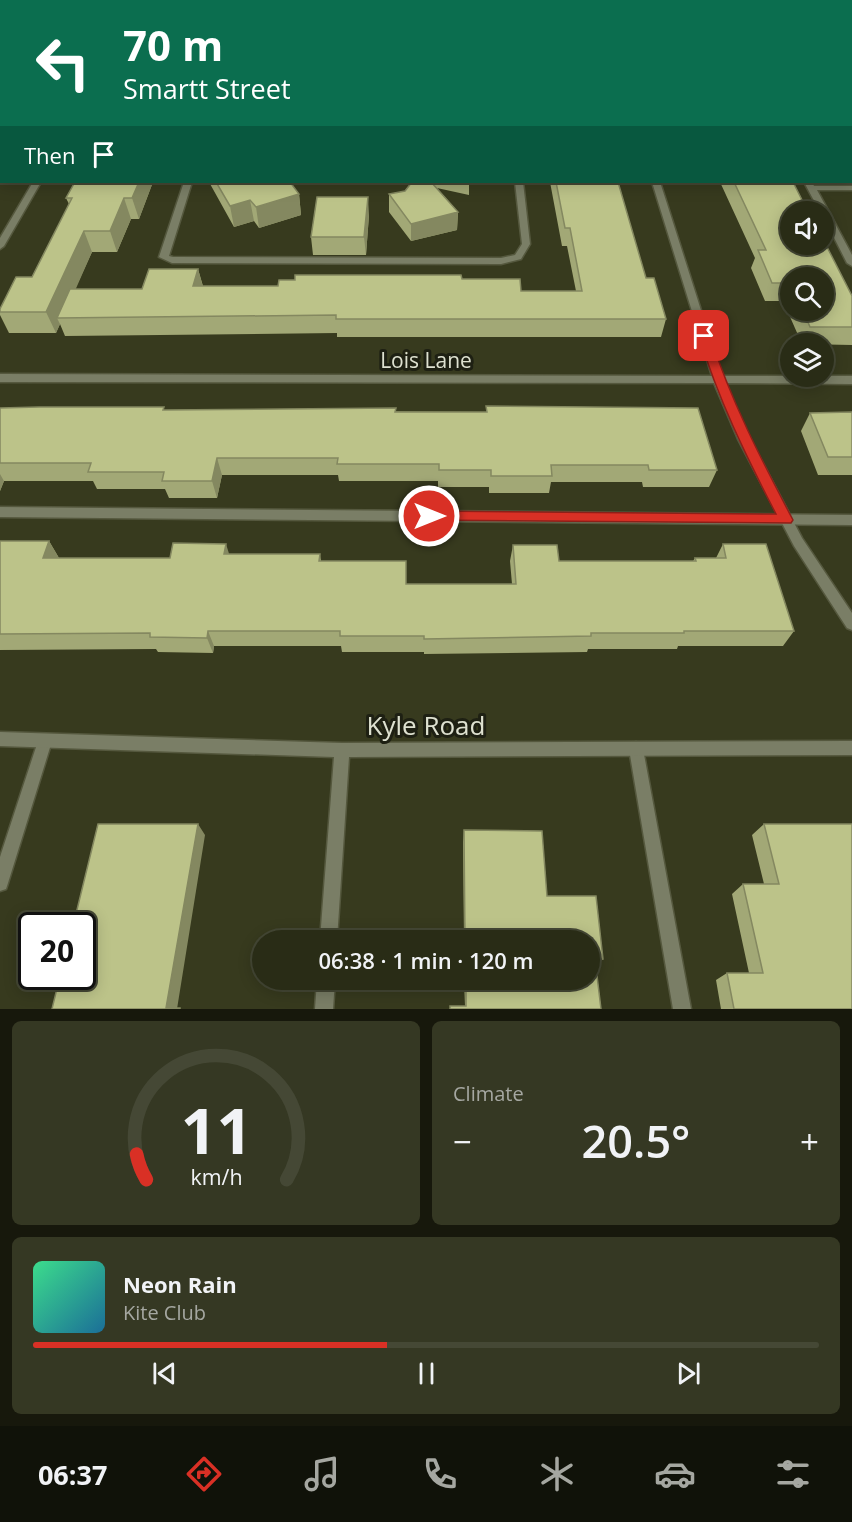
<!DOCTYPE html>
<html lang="en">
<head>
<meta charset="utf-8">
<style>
	body { margin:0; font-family:"Open Sans",sans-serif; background:#353823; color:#f1f3f6; height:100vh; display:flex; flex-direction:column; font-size:22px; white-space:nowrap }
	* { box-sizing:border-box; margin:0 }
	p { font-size:20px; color:#a5a7a1 }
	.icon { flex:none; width:33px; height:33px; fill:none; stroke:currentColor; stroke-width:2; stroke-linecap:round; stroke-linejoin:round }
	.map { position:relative; height:1009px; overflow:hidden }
	.panel { display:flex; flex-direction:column; gap:12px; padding:12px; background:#17180c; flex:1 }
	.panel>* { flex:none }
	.guide { position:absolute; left:0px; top:0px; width:852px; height:183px; box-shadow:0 3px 15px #0003,0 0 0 2px #454835; background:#0b6e4f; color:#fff; overflow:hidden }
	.buttons { position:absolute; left:780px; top:201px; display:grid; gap:12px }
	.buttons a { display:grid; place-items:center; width:54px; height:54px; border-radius:50%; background:#292c16; box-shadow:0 3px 15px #0003,0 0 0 2px #454835; font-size:30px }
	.speed { position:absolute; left:18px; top:912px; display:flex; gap:12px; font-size:30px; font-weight:700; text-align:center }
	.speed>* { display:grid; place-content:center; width:78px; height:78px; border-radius:50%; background:#292c16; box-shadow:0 3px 15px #0003,0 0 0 2px #454835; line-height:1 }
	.speed .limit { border:3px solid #111; border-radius:9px; background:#fff; color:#111 }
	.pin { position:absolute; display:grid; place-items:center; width:51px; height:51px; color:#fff; margin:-26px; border-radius:12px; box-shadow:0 3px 9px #0006 }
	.me { position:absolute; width:66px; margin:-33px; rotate:90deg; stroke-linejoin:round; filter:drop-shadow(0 0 4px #0008) }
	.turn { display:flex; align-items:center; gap:21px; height:126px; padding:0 24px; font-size:27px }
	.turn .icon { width:78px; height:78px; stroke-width:2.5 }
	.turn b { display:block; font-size:42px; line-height:51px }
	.then { display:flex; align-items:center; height:57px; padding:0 24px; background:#0003; gap:12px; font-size:22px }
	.big { font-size:45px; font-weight:600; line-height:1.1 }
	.panel .tile { flex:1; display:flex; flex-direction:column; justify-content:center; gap:9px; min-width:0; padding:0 21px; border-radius:9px; background:#353823 }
	.panel .dial { align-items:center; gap:0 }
	.dial svg { height:156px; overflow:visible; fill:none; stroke:#454835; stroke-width:7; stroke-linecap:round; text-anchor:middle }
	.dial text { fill:#f1f3f6; stroke:none }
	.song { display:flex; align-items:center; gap:18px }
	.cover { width:72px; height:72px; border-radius:9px; background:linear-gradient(135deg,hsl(150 70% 55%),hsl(200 70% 35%)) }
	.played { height:6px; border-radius:3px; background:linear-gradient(90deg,#d93025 45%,#454835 45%) }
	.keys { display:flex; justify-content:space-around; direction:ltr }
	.heat { display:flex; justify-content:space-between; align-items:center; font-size:33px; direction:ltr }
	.panel .tiles { flex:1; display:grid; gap:12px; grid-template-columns:1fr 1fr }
	.tile:last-child { grid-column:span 2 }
	.trip { position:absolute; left:252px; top:930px; width:348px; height:60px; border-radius:30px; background:#292c16; box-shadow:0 3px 15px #0003,0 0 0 2px #454835; font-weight:600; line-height:60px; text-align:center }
	.menu { display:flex; height:96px; justify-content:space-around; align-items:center; background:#101209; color:#a5a7a1 }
	.menu .icon { width:42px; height:42px }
	.menu .selected { color:#d93025 }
	.menu b { font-size:27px; color:#f1f3f6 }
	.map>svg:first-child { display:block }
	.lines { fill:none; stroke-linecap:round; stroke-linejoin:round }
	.lane-casing { stroke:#55583e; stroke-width:3 }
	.street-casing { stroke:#55583e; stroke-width:3 }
	.lane { fill:#7a7e66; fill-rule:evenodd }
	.street { fill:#7a7e66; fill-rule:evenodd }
	.wall { fill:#a2a876; fill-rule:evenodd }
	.shaded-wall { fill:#848860 }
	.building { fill:#bcc389; stroke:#848860; stroke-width:1.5 }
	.route { fill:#d93025; stroke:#8d1f18; stroke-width:1.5 }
	.labels { text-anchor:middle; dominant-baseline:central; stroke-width:6; stroke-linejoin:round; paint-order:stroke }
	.street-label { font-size:21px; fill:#dee1d0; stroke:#1e2013 }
	.near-street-label { font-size:26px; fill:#dee1d0; stroke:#1e2013 }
</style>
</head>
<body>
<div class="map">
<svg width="852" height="1009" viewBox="0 0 852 1009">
	<rect width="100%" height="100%" fill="#373a1e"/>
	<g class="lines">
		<defs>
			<path id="lane" d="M82,0h6l-7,2z
				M2,44v6h-2v-5z
				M184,182h8l-23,74 4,1 328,1 14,-3 7,-11 -7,-62h8l7,62 -9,15 -20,5 -329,-1 -13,-6z
				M804,182h8l2,4h38v4h-35l35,65v11l-5,-3 -23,-45v-6h-4z
				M0,507l852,8v10l-852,-8z
				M45,734l5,2 2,5 -44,142 -2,6 -6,2v-34l38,-116 2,-5z
				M636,742l5,2 2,5 48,260h-18l-44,-260 2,-5z"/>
			<path id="street" d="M33,182h8l-37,64 -4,3v-11z
				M652,182h8l62,194h130v8l-127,-1 25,56 52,99 50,75v17l-5,-2 -53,-82 -56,-107 -24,-56 -714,-1v-8l712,2z
				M0,732l342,11 510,-2v14l-503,2 -12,183h-17l14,-183 -334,-11z
				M317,980h18l-2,29h-18z"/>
		</defs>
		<!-- lane casing -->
		<use href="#lane" class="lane-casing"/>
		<!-- street casing -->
		<use href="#street" class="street-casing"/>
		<!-- lane -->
		<use href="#lane" class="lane"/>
		<!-- street -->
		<use href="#street" class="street"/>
	</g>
	<!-- wall -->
	<path class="wall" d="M707,0h145v135h-2v-133h-142z
		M75,182h78l-14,37h-8l-14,33h-25l-17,37h67l56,-20 5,17h75l184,-7 59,12h55l-9,-45h-5l-12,-64h68l28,96 20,41 -5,18h-324v-4l-272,3 -5,-12 -4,9h-47l-9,-18v-6l32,-32 37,-73 -3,-6z
		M209,182h81l9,12 2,21 -42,13 -5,-7 -20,6z
		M412,182h57v13l-32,-7 21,24 -1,18 -46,11 -22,-29v-18l16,-3z
		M720,182h73l59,114v49l-50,-1 -19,-43h-18l-14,-33 4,-10zM790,278l34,32h-34z
		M369,215l-3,40h-53l-2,-18z
		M486,406l231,64 -8,17h-66l-1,-5h-91l-2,11h-60v-6h-51v-6h-99l-1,-6h-116l-5,23h-48l-4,-9h-68l-4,-8h-89l-4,10v-83l165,2 321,2z
		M852,412v63h-34l-17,-44 9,-18z
		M0,541h49l10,17h111l59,-4h91l1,7 86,23h105l-2,-23 3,-16 46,16h134l2,-3h21l7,-14 71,87 -11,15h-105l-1,3h-89l-1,3 -163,2v-2h-82l-1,-6h-127l-1,7 -55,-1 -2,-3 -156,1z
		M764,824l88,185h-131l-5,-29 11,-7h22l-17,-79 11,-10h21l-12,-49z
		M464,830l78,1 5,65h49l7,63 -7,7 5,43h-151v-3h15l-1,-26h126v-40h-126l-1,-98z"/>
	<!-- shaded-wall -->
	<path class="shaded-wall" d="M0,0h11l-1,2h-8v9l-2,2z
		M2,122v34l-2,3v-35z
		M139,182h14l-14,37 -7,-21z
		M299,194l2,21 -42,13 -3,-21z
		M368,197l1,18 -3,40 -2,-18z
		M124,198l7,21 -14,33 -7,-21z
		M250,200l4,21 -20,6 -4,-21z
		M458,212l-1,18 -46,11v-17z
		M84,231l8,21 -29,66h-6l3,6 -4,9 -10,-21z
		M198,269l5,18 -10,-1z
		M217,458l5,17 -5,23 -5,-17z
		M0,474l4,7 -4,10z
		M49,541l10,17h-16z
		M226,544l5,16 -7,-6z
		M208,631l6,15 -1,7 -6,-15z
		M198,824l7,11 -28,174 -11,-1z"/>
	<!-- building -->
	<path class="building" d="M118,0h327v2h-346l18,-1z
		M725,0h127v52h-2v-50h-124z
		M0,58h2v64l-2,2z
		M850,73l2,2v35h-2z
		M75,182h64l-7,16h-8l-14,33h-26l-38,81h-46v-3l16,-32h16l40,-79h-6z
		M216,182h74l9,12 -43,13 -6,-7 -20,6z
		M412,182h19l27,30 -47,12 -22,-30 16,-3z
		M556,182h62l28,96h8l12,41h-330v-4l-279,3 13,-29h72l7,-20h49l-5,17h85l1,-6h16v-5h166l1,4h58l1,12h61l-12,-63h-5z
		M734,182h59l15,30h-18v32h34v-3l28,55v31h-42l-7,-17h21v-32h-34v5h-18l-14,-33h8z
		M317,197h51l-4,40h-53z
		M486,406l212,2 19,62h-68l-1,-5h-97l1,11h-61v-6h-52v-6h-102l1,-6h-121l-5,23h-50l2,-9h-76l3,-9h-91v-55l39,-1h125l-1,3 233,-2 -1,4h92z
		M852,412v45h-24l-18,-44z
		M0,541h49l-6,17h127l3,-15 53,1 -2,10h96l-1,7h87v23h110l-3,-39h44l2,16h137l-1,-3h31l-3,-14h43l28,87h-110v2h-93v3l-167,3v-3h-84v-5h-132l-1,7 -57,-1v-4l-150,1z
		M98,824h100l-32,184h14v1h-128l8,-33h22v-50h-9z
		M764,824h88v185h-118l-7,-36h36l-20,-89h36z
		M464,830l78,1 5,65h49l7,63h-8l6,50h-151v-3h16v-26h124v-40h-125z"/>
	<!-- route -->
	<path class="route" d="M704,332l6,4c21,65 51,123 83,184l-2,3 -367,-3 -2,-4 7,-5 347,3c-30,-58 -58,-115 -77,-178z"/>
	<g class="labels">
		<!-- street labels -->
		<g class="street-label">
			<text x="426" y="360">Lois Lane</text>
		</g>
		<!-- near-street labels -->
		<g class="near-street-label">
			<text x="426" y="725">Kyle Road</text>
		</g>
	</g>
</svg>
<div class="buttons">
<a><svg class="icon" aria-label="sound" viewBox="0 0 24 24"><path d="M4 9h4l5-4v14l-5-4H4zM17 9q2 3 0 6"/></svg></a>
<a><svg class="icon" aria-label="search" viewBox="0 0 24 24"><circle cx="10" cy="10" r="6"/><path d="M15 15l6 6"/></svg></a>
<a><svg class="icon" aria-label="layers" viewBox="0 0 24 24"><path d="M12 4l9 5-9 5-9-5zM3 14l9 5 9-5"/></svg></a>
</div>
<div class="speed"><div class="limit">20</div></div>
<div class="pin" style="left:704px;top:336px;background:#d93025"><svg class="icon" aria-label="arrive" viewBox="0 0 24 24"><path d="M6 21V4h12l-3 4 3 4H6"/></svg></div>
<svg class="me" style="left:429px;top:516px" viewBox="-20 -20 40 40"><circle r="17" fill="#d93025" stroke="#fff" stroke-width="3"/><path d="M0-11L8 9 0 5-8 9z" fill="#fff"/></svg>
<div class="trip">06:38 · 1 min · 120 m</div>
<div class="guide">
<div class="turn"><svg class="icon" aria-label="left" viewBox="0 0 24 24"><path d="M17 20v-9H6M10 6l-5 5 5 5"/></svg><div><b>70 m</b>Smartt Street</div></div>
<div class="then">Then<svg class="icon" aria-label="arrive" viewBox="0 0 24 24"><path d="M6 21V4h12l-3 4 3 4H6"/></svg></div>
</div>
</div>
<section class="panel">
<div class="tiles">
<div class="tile dial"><svg viewBox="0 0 100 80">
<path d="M14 69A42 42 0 1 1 86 69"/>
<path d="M14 69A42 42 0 0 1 9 56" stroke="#d93025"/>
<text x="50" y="56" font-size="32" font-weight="700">11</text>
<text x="50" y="72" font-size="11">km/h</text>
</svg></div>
<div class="tile"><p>Climate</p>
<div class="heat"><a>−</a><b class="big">20.5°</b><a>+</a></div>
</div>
<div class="tile">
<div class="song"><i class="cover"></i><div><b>Neon Rain</b><p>Kite Club</p></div></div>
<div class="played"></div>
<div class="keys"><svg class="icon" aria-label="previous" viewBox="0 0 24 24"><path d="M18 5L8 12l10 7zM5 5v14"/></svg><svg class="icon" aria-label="pause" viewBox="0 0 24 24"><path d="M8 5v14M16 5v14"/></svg><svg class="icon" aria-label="next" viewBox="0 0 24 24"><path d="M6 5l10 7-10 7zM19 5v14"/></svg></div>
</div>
</div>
</section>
<nav class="menu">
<b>06:37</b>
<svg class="icon selected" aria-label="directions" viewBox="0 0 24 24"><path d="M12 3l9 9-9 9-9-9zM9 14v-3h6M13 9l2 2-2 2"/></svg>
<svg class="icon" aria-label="music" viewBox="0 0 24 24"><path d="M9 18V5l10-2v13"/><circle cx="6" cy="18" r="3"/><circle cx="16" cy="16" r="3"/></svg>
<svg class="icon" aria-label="phone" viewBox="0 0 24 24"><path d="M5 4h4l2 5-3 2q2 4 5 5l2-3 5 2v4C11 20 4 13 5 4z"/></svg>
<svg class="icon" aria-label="climate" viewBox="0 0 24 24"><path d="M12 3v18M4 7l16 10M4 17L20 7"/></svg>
<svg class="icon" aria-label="car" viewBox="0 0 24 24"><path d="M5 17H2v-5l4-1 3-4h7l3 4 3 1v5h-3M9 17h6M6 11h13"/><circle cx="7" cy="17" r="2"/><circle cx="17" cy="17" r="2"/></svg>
<svg class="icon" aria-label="filters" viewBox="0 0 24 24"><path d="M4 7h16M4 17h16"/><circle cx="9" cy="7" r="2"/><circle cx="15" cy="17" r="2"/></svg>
</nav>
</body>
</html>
